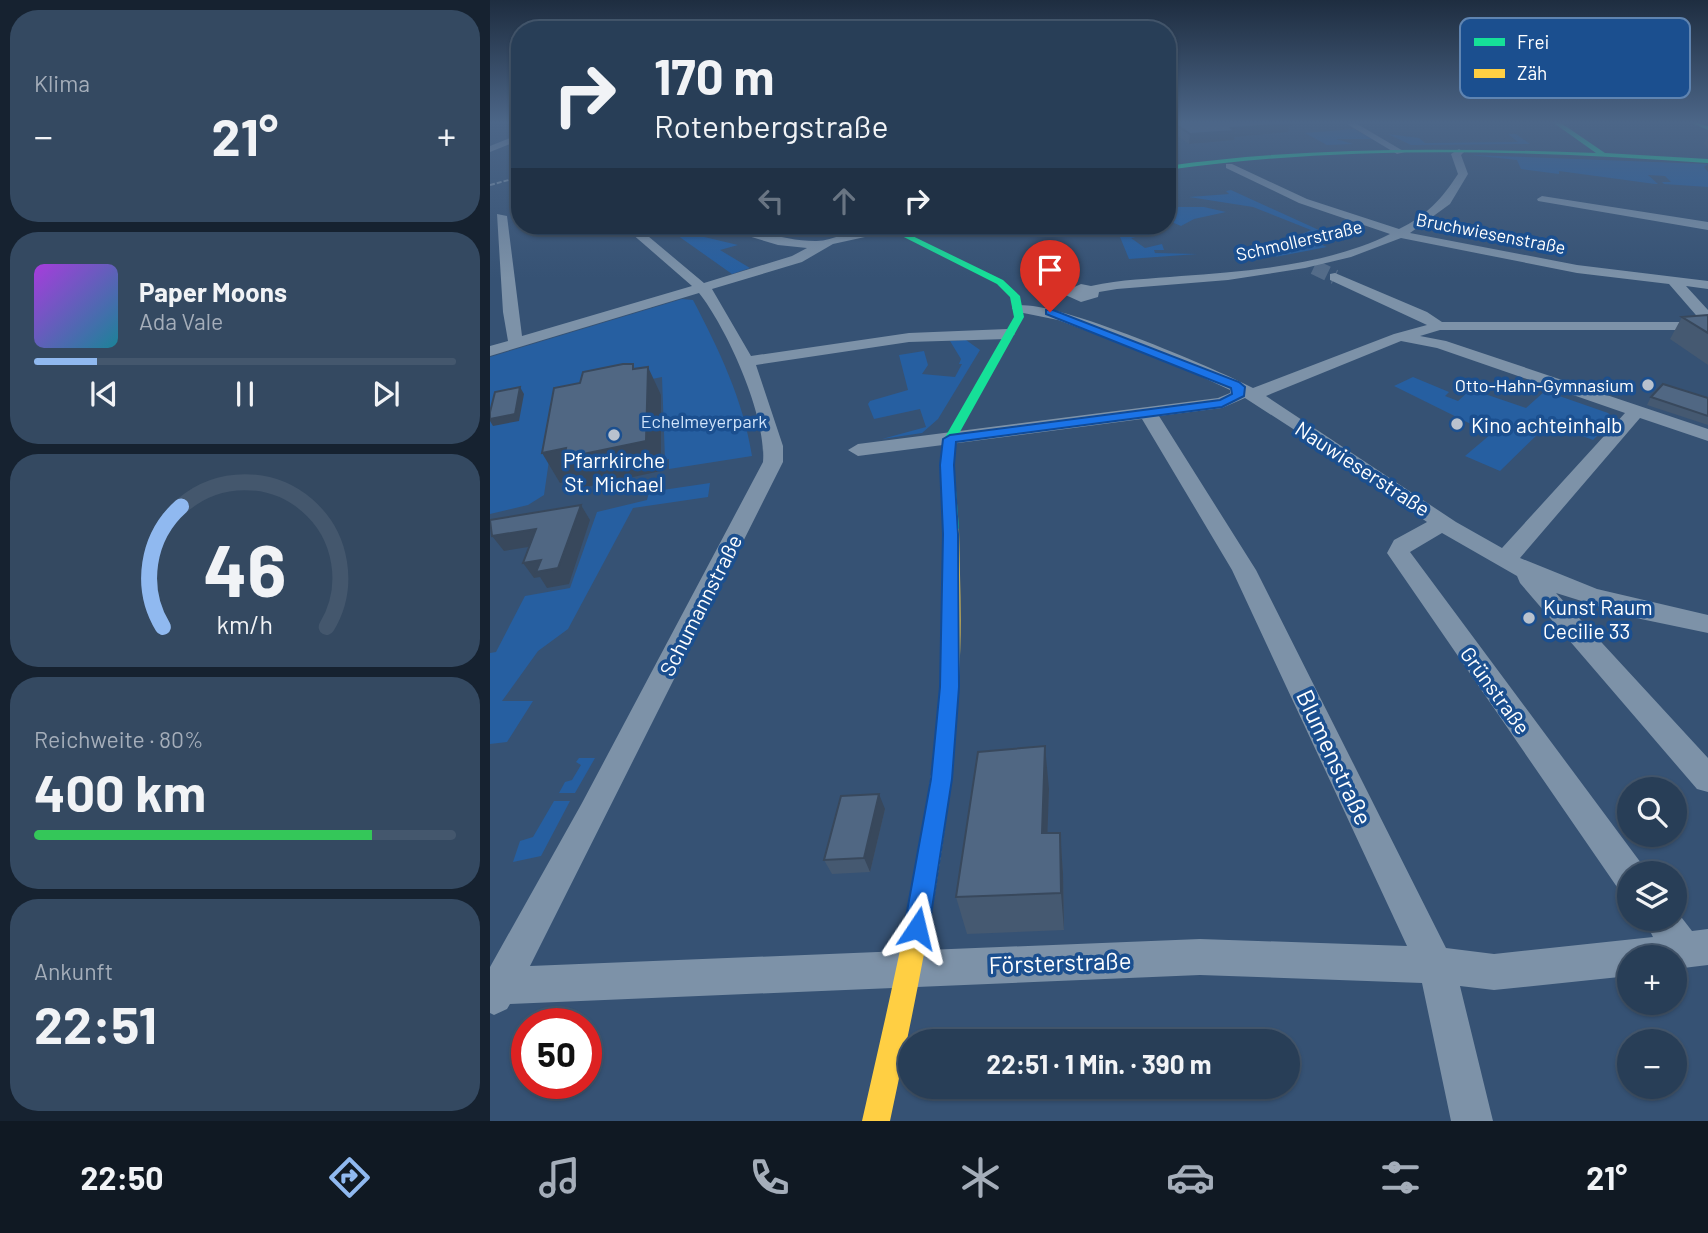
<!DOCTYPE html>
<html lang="de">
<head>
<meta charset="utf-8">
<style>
	body { margin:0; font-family:Barlow,sans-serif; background:#344961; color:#f1f3f6; height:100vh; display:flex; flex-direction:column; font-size:26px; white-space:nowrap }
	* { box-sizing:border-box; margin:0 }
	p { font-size:23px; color:#a5aeba }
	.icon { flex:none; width:38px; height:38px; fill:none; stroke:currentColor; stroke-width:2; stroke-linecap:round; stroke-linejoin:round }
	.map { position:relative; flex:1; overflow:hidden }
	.side { display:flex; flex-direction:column; gap:10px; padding:10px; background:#162230; width:490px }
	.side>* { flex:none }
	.guide { position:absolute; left:21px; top:21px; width:665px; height:214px; border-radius:28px; box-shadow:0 2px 5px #0004,0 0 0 2px #44576d; background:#283e57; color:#f1f3f6; overflow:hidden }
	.tools { position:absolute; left:1127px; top:777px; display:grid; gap:14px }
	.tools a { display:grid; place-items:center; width:70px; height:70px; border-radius:50%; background:#283e57; box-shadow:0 2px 5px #0004,0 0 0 2px #44576d; font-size:35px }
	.speed { position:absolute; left:21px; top:1008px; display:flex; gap:14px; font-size:35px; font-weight:700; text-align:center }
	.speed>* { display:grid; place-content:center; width:91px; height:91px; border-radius:50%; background:#283e57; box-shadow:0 2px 5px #0004,0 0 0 2px #44576d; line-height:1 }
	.speed .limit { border:10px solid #d22; background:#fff; color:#111 }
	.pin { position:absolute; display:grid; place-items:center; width:60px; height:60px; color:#fff; margin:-72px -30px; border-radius:50% 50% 50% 0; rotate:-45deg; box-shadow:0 0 7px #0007 }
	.pin .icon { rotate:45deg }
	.me { position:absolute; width:77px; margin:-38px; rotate:10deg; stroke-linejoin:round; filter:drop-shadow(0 0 5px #0008) }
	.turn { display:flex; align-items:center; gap:24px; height:147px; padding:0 28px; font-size:32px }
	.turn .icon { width:91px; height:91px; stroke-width:2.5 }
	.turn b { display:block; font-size:49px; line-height:60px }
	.lanes { display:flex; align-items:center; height:66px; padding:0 28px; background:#0003; justify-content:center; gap:35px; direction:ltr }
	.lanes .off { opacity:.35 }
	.big { font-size:52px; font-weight:700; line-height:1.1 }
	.side .tile { flex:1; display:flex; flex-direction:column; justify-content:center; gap:10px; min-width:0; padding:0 24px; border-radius:28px; background:#344961 }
	.side .dial { align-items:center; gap:0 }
	.dial svg { height:182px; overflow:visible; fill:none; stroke:#44576d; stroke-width:7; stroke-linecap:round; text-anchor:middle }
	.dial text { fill:#f1f3f6; stroke:none }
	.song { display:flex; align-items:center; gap:21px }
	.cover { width:84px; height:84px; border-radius:10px; background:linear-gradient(135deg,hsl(280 70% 55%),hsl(190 70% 35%)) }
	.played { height:7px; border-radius:4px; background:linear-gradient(90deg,#90b9f0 15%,#44576d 15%) }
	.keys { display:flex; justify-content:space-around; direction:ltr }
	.heat { display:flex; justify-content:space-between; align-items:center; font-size:38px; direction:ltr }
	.charge { height:10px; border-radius:5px; background:linear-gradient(90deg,#34c759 80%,#44576d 0) }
	.trip { position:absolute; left:408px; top:1029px; width:402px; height:70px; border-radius:35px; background:#283e57; box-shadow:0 2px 5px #0004,0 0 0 2px #44576d; font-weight:700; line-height:70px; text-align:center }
	.tabs { display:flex; height:112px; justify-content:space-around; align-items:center; background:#101923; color:#a5aeba }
	.tabs .icon { width:49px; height:49px }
	.tabs .on { color:#90b9f0 }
	.tabs b { font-size:32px; color:#f1f3f6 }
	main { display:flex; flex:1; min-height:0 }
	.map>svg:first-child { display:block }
	.green { fill:#265fa1 }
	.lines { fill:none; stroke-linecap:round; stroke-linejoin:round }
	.street-tunnel { stroke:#546c89; stroke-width:15; stroke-dasharray:15 7; stroke-linecap:butt }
	.street { fill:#7d92a8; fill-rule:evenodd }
	.fast { fill:#16e098; fill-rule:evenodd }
	.slow { fill:#ffcf43; fill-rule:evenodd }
	.rail { stroke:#7e92a7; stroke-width:2; stroke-dasharray:5 2; stroke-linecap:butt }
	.wall { fill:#455971 }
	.shaded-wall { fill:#38485c }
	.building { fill:#506783; stroke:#38485c; stroke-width:2 }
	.route { fill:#1a73e8; stroke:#114b97; stroke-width:2 }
	.poi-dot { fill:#b9c2ce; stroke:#1b4f8f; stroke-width:2.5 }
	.labels { text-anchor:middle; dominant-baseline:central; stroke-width:7; stroke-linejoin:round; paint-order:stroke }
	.far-street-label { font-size:18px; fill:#fff; stroke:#1b4f8f }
	.far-poi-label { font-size:18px; fill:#fff; stroke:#1b4f8f; text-anchor:end }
	.far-park-label { font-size:18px; fill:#cfe3fa; stroke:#1b4f8f }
	.poi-label { font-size:21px; fill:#fff; stroke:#1b4f8f; text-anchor:start }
	.street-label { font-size:21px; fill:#fff; stroke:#1b4f8f }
	.near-street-label { font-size:24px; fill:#fff; stroke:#1b4f8f }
	.key { fill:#1b4f8f; stroke:#5f84b1; stroke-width:2 }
	.key-label { font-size:19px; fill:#fff }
</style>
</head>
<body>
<main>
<section class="side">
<div class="tile"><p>Klima</p>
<div class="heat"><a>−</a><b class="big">21°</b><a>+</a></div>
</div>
<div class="tile">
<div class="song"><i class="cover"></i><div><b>Paper Moons</b><p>Ada Vale</p></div></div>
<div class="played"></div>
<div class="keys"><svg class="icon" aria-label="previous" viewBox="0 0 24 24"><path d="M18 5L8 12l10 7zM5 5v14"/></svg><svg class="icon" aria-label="pause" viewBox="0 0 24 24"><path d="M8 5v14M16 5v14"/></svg><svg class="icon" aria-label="next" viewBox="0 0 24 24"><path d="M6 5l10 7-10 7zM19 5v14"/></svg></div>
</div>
<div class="tile dial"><svg viewBox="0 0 100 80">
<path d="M14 69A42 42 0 1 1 86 69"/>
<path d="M14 69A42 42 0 0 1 22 16" stroke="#90b9f0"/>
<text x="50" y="56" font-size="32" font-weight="700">46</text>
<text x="50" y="72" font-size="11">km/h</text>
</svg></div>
<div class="tile"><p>Reichweite · 80%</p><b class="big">400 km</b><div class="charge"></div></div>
<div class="tile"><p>Ankunft</p><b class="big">22:51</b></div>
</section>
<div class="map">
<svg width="1218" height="1121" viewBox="0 0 1218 1121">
	<rect width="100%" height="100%" fill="#365274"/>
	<!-- green -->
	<path class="green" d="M864,129l18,10h-36l17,5 -26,1 -22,-12z
		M898,134l31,4 6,5 93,-1 -10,-8h8l14,10 -119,1z
		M981,155l237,9 -4,3 4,5v15l-44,-3 -2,-2h9l-6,-6 -17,-1 10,9h-3l-96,-13v3l-38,-5 -4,-9z
		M741,190l90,41 -17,6 23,10 -52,10 2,-1 -9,-7 43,-19 -58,-23 -64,-10 40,-3 -3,-3z
		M677,207h37l22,5 -32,7 -13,7 -14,-6z
		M158,226h42l-11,5 59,14 -18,5 30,18 -18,6 -58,-41 -18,4 -16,-8z
		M607,226h14l13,8 25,-5 6,4 -24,5 14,10 17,-4 2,6h-10l1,3 42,1 -68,5 -9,-22z
		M192,299l11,1c26,50 50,99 59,156l-83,13v-10l-4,1 -3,-83 -104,21 -14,97 -16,10 -38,9v-157z
		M476,340l14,10 -42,69 -16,14 -40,6 44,-12 -6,-18 -46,10 -6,-15 2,-3 38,-11 -9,-35 25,-4 4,14 -6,9 33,3 7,-13h-3l2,-5 -11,-18z
		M923,377l36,15 -4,4 13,5 10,-9 14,1 44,15 19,-17 63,22 6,6 -21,21 -56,-21 -6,7 11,4 -42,41 -35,-15 26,-22 -97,-48z
		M220,483l-2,14 -75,11 -65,121 -30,22 -36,50h31l-26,41 -17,2v-91l6,-1 29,-56 45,-8 27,-76 50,-12 2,-8z
		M89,758h16l-20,35h-16l6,-11 7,-2 9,-15 -5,-3z
		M64,801h16l-29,55 -28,6 7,-21 13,-4z"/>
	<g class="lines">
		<!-- street-tunnel -->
		<path class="street-tunnel" d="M824,267l21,10"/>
		<!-- street -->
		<path class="street" d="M852,121h10l53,31 -8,2z
			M30,134v6l-30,12v-6z
			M969,149l5,3 -3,3 7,19 -18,30 -40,29 167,32 131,16v8l-22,-3 22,24v20h-268l-20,6 26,5 262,88v12l-68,-23 -120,140 77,31 111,26v18l-72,-15 -80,-25 152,165v34l-11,-3 -177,-206 -3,-7 -75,-43 -32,19 231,311 4,10h-16v18l-12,-4 -230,-334 7,-13 33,-18 -123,-86 -59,-38 -23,10 -63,8 97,154 190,378 48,6 159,-17 -9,-18h31v-10l17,22 16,-2v36l-33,4v-12h-46v19l-135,14 -34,-4 33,135h-42l-29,-138 -222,-8 -690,29 -3,5 -13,6 -4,-2v-46l92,-164 181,-341c4,-45 -36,-134 -64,-169l-209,63v-10l18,-5 -5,-29 -6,-98 10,2 15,120 170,-50 -69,-60h13l68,57 88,-27 15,-8 -29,-3 -63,-19c34,0 66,15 100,15 18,1 39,-14 59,-12v6l-41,9 -31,18 -90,27 39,67 158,-23 98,-4 8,5 -8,5 -98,3 -153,23 27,81v16l-253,504 670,-27 207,7 -175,-376 -90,-151 -284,37 -10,-6 10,-6 360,-46 12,-5v-3l-60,-28 -112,-42 -44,-9 -2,-3c20,-19 212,64 241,80l141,-54 33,-9 -97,-45v-6l5,-1 92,39 15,10h260l-33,-38 -92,-11 -176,-35 -50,19 -46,11 -77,12 -111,9 -18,3 -1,5 -17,5 -20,-9 20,-9 10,2c30,-7 60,-7 90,-10 68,-5 147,-11 209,-42l-91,-31 -73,-35v-4h6l75,35 92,30c27,-13 43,-30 59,-55l-7,-20zM911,341l36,7 188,65 -123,135 -46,-26 -190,-126z
			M1052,196l166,26v8l-170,-29 -1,-2z"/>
		<!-- fast -->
		<path class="fast" d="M1061,121h7l47,32 103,6v4c-179,-13 -363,-18 -541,7v-4c142,-20 286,-18 429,-13z
			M1199,121l19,5v4l-18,-8z
			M392,226h10l111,54 17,16 4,21 -68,122 -2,26 5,64 -8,5 -8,-5 -3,-64 4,-26 70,-122 -4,-20 -13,-13z"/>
		<!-- slow -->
		<path class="slow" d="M461,524l8,5c1,50 3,100 0,149 -7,150 -38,297 -69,443h-28c33,-146 69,-294 79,-444 3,-49 3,-98 2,-148z"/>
		<!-- rail -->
		<path class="rail" d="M0,185l30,-8"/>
	</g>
	<!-- wall -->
	<path class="wall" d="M677,121h127l-1,5h-4l-1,6 -54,5v3l-45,4 -22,-16z
		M1218,136v13l-4,-6z
		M1218,315v50l-38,-26 12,-22z
		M1161,397l57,1v27l-61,-20z
		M559,789l-2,44h13l3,40 1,57 -97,4 -11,-37z
		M395,809l-15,63 -38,2 -8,-14z"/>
	<!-- shaded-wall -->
	<path class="shaded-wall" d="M790,121h14l-1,5h-4l-1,6 -54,5v3l-45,4 1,-10z
		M158,367l13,28v76l-79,17 -5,-9 -17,4 -18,-30 24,-5z
		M30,387l4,7 -5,27 -26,5 -3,-5v-2z
		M91,505l9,15 -21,64 -22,4 -7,-11 -6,1 -11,-15 18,-3z
		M46,529l11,15 -43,7 -12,-15z
		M555,746l4,43 -3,84 -4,-40z
		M389,794l6,15 -15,63 -6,-14z
		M570,833l3,40 1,57 -3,-37z"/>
	<!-- building -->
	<path class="building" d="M681,121h114l5,3 -59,4 4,3 -45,3z
		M1218,315v18l-26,-16z
		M133,364h10v5l15,-2 -2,74 -82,17 2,-10 -24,5 12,-65 26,-5 3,-11z
		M1173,384l45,14v18l-57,-19z
		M30,387l-5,27 -25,5v-7l5,-20z
		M91,505l-23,63 -22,4 5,-12 -18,3 13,-34 -44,7 -2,-16z
		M555,746l-3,87h18l1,60 -105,4 22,-145z
		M389,794l-15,64 -40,2 17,-64z"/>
	<!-- sky -->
	<linearGradient id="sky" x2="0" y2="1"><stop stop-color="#1e2d40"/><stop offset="0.44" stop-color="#4c6688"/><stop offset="1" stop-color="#4c6688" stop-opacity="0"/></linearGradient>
	<rect width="1218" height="278" fill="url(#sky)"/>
	<!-- route -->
	<path class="route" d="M556,310h7l186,72 6,5 -1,9 -22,11 -266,35 -2,23 4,69 1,153 -7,92 -23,149 -4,8 -8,4 -9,-4 -4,-8 27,-149 9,-92 3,-153 -3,-69 3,-26 7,-4 270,-35 12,-6 -1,-6 -185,-74z"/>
	<!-- markers -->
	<g class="poi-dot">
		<circle cx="1158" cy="385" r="7"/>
		<circle cx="967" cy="424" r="7"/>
		<circle cx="124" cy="435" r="7"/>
		<circle cx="1039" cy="618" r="7"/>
	</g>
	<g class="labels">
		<!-- far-street labels -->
		<g class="far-street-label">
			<text transform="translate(1001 233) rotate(11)">Bruchwiesenstraße</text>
			<text transform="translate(809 240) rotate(-13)">Schmollerstraße</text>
		</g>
		<!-- far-poi labels -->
		<g class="far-poi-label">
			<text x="1144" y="385">Otto-Hahn-Gymnasium</text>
		</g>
		<!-- far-park labels -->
		<g class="far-park-label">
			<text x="214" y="421">Echelmeyerpark</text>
		</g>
		<!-- poi labels -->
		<g class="poi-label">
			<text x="981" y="424">Kino achteinhalb</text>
			<text x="124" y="459" text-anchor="middle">Pfarrkirche<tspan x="124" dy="24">St. Michael</tspan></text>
			<text x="1053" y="606">Kunst Raum<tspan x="1053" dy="24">Cecilie 33</tspan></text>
		</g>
		<!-- street labels -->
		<g class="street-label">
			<text transform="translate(873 468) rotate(33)">Nauwieserstraße</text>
			<text transform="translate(210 605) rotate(-63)">Schumannstraße</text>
			<text transform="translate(1006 690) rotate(54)">Grünstraße</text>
		</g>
		<!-- near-street labels -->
		<g class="near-street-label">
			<text transform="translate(845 757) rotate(65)">Blumenstraße</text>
			<text transform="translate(570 962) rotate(-2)">Försterstraße</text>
		</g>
	</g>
	<!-- legend -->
	<rect x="970" y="18" width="230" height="80" rx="10" class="key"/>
	<rect x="984" y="38" width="31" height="8" fill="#16e098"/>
	<rect x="984" y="69" width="31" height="9" fill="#ffcf43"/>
	<g class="key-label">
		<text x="1027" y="49">Frei</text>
		<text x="1027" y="80">Zäh</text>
	</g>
</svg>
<div class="tools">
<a><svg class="icon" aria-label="search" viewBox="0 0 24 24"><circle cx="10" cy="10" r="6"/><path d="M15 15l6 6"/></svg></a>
<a><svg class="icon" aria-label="layers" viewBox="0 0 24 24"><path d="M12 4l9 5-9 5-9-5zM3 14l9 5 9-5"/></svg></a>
<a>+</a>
<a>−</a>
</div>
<div class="speed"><div class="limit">50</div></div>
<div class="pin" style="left:560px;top:312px;background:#d93025"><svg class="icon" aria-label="arrive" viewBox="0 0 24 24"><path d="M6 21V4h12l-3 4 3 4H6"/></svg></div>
<svg class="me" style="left:427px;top:928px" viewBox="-20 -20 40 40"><path d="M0-17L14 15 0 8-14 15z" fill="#1a73e8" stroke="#fff" stroke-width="4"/></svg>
<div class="trip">22:51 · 1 Min. · 390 m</div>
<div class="guide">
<div class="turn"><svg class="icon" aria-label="right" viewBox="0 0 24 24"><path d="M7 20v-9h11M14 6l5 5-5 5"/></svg><div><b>170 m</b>Rotenbergstraße</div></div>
<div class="lanes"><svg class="icon off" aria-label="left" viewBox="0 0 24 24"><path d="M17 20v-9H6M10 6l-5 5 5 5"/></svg><svg class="icon off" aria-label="ahead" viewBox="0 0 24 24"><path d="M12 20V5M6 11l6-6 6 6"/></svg><svg class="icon" aria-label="right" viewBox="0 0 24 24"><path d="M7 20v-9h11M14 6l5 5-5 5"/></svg></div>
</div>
</div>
</main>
<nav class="tabs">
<b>22:50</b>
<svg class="icon on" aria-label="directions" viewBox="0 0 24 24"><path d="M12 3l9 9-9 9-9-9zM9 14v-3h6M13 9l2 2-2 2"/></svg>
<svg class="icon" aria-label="music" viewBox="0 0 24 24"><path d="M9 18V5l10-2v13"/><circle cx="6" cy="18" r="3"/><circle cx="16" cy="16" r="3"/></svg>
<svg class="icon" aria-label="phone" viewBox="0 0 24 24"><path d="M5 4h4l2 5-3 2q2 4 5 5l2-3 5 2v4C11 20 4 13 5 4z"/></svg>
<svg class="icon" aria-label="climate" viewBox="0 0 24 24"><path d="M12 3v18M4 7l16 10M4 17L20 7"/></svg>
<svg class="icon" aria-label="car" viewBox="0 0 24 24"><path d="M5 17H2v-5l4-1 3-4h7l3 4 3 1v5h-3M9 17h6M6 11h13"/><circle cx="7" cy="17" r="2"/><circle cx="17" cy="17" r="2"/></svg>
<svg class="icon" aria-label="filters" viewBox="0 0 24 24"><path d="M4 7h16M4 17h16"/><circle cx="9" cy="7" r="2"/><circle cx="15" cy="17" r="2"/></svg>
<b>21°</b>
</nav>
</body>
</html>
